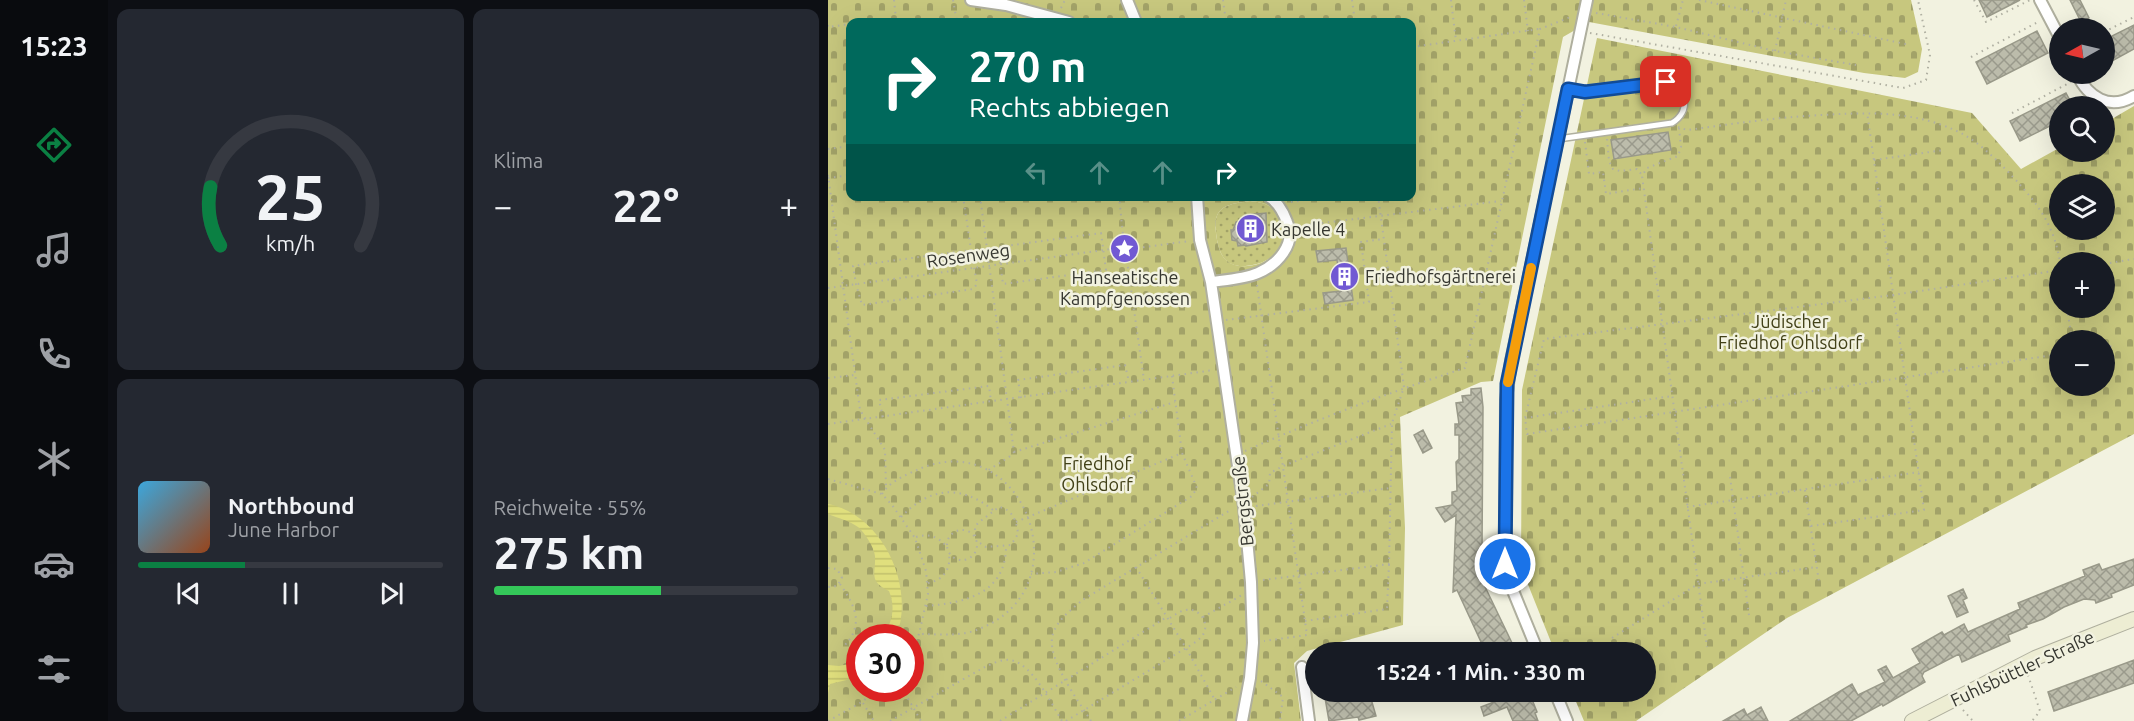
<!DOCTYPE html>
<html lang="de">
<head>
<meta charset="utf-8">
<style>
	body { margin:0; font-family:Ubuntu,sans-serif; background:#242831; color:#f1f3f6; height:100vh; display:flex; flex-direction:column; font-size:22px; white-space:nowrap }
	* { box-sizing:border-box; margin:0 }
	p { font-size:20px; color:#9ea1a6 }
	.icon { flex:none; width:33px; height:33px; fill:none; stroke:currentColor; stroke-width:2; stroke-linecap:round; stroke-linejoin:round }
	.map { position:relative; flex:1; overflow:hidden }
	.side { display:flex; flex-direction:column; gap:9px; padding:9px; background:#0d0f14; width:720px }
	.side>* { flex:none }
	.banner { position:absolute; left:18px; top:18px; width:570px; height:183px; border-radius:12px; box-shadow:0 6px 24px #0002; background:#00695c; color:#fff; overflow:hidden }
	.needle { width:39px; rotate:262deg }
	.buttons { position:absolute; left:1221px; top:18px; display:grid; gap:12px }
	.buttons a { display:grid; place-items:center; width:66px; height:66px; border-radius:50%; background:#171b24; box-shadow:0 6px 24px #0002; font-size:30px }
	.speed { position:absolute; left:18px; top:624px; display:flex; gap:12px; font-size:30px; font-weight:700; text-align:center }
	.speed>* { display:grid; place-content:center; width:78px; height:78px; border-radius:50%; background:#171b24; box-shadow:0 6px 24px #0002; line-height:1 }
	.speed .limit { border:9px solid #d22; background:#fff; color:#111 }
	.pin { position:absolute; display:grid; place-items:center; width:51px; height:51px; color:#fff; margin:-26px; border-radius:12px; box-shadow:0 3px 9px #0006 }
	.me { position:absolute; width:66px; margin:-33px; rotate:0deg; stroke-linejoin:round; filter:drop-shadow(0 0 4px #0008) }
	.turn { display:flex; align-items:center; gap:21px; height:126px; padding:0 24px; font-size:27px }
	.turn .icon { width:78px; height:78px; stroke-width:2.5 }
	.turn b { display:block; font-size:42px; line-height:51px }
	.lanes { display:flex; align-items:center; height:57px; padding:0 24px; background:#0003; justify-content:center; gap:30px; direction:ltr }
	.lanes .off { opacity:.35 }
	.big { font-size:45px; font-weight:700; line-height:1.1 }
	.side .tile { flex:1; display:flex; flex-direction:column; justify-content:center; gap:9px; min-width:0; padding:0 21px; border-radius:12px; background:#242831 }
	.side .dial { align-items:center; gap:0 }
	.dial svg { height:156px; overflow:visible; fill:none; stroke:#363941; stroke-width:7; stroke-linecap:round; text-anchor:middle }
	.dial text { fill:#f1f3f6; stroke:none }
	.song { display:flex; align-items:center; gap:18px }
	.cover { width:72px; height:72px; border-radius:9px; background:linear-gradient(135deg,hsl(200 70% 55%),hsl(20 70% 35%)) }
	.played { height:6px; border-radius:3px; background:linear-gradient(90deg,#0b8043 35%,#363941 35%) }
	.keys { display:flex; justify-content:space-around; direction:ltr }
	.heat { display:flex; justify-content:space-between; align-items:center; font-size:33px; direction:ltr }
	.charge { height:9px; border-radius:4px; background:linear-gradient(90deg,#34c759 55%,#363941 0) }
	.side .tiles { flex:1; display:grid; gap:9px; grid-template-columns:repeat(2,1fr) }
	.trip { position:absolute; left:477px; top:642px; width:351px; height:60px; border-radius:30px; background:#171b24; box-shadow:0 6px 24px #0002; font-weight:700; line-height:60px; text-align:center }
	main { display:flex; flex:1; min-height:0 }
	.tabs { display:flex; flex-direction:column; width:108px; justify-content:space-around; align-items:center; background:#090b0e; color:#9ea1a6 }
	.tabs .icon { width:42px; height:42px }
	.tabs .selected { color:#0b8043 }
	.tabs b { font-size:27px; color:#f1f3f6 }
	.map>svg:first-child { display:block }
	.grass { fill:url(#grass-dots) }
	.cemetery { fill:url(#cemetery-stones); fill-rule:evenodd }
	.water { fill:url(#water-rules) }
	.building { fill:url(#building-cross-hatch); stroke:#999989; stroke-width:1.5 }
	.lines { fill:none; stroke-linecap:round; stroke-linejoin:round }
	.lane-casing { stroke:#afaf9e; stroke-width:8 }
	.street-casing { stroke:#afaf9e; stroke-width:14 }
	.secondary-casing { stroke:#afaf9e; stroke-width:16 }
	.path { stroke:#b0b0a2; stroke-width:2; stroke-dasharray:1.5 4.5; stroke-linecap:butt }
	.lane { stroke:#fff; stroke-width:5 }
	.street { stroke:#fff; stroke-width:10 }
	.secondary { stroke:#ededd3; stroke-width:14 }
	.route-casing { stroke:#114b97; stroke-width:15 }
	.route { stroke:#1a73e8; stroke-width:10 }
	.slow { stroke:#f59e0b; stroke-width:10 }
	.labels { text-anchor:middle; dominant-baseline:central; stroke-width:5; stroke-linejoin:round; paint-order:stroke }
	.poi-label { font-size:18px; fill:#363730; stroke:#f2f2e0; text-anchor:start }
	.street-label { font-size:18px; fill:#363730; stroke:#f2f2e0 }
	.park-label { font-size:18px; fill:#424118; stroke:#f2f2e0 }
</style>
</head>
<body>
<main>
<nav class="tabs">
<b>15:23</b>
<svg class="icon selected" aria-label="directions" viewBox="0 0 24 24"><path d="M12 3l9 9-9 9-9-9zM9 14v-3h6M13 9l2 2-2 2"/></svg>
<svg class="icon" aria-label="music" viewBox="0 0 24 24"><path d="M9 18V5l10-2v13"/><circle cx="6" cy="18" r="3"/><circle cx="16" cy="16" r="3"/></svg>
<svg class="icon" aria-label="phone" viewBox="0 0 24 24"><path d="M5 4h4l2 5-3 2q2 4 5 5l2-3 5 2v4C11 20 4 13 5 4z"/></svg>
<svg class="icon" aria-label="climate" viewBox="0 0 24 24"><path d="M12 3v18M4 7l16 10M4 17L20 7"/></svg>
<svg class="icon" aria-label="car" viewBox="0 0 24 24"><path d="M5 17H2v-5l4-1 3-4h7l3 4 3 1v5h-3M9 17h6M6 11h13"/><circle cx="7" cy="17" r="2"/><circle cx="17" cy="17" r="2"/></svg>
<svg class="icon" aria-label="filters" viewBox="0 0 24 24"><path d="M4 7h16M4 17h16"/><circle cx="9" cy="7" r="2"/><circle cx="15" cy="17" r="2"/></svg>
</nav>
<section class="side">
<div class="tiles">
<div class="tile dial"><svg viewBox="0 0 100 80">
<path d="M14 69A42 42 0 1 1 86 69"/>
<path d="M14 69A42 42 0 0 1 9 39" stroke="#0b8043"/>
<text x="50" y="56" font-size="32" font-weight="700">25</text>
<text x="50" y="72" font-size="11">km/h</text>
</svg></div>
<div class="tile"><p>Klima</p>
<div class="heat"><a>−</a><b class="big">22°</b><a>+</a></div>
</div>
<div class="tile">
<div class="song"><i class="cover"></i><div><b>Northbound</b><p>June Harbor</p></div></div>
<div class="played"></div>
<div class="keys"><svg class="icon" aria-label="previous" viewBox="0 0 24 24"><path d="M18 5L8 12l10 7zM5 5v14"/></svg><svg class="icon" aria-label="pause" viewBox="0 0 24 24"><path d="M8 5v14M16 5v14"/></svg><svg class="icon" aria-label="next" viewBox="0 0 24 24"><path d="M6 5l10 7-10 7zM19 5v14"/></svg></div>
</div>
<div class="tile"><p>Reichweite · 55%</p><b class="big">275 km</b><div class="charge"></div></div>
</div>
</section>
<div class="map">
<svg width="1306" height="721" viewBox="0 0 1306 721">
	<defs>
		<pattern id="grass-dots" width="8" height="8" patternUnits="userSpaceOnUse" patternTransform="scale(1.5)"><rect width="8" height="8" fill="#c7c77e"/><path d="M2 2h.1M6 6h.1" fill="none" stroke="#a2a268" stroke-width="1.8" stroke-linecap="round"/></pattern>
		<pattern id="cemetery-stones" width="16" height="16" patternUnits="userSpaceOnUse" patternTransform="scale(1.5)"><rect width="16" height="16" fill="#c7c77e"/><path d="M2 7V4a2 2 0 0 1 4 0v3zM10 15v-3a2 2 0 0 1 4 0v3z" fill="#a2a268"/></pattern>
		<pattern id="water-rules" width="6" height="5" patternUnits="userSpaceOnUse" patternTransform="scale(1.5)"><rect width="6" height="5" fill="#e0df7d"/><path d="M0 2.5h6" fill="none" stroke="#c1c06c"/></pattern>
		<pattern id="building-cross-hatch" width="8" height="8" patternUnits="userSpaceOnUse" patternTransform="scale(1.5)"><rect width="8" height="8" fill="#bcbcab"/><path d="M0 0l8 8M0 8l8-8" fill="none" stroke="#9a9a8c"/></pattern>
	</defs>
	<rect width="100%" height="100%" fill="#f2f2e0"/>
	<!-- grass -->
	<path class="grass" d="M422,201c8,1 16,2 22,7 11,10 15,30 6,43 -11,15 -47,23 -56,4 -4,-7 -5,-15 -6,-22 -4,-27 12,-29 34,-32z"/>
	<!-- cemetery -->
	<path class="cemetery" d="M0,0h1083l11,49 -4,23 -13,6 -41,-5 -275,-51 -26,15 -70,344 -12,1 -81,35 5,111 -2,97 -96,26 -13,12 7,58h-473zM22,22h562v174h-562zM422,201c8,1 16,2 22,7 11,10 15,30 6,43 -11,15 -46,23 -56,4 -4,-7 -5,-15 -6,-22 -4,-27 12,-29 34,-32zM32,638h50v50h-50z
		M769,38l375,75 49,56 38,-21 1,4h44l1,-29 29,-17v328l-347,184 -151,103h-52l-12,-29h74v-40h-91l-34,-85 1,-177zM1232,184h44v46h-44zM1232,262h44v46h-44zM1232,340h44v46h-44z"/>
	<!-- water -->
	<path class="water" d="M0,504c55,11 88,83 68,133h-13c9,-15 13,-29 6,-46 -21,-10 -13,-17 -14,-35 -1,-9 -10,-23 -17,-29 -8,-6 -20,-9 -30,-13z
		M31,662v15l-29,7 -2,9v-28l11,1z"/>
	<!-- building -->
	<path class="building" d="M1151,0h41l-33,17z
		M1242,0h10l9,18 -8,4z
		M1306,25v24l-22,12 -8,-15v-6z
		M1209,31l11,22 -61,31 -11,-22z
		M1238,93l7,13h-13v15l-40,20 -10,-20z
		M840,132l3,18 -57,9 -3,-19z
		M438,213l1,29 -21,4v-1l-8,1 -1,-5 -5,-1 -1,-10h2l3,-8 11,-4 -1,-3z
		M518,248l7,52 -28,4 -2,-11 18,-2 -4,-31 -19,2 -2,-11z
		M653,388l2,19 -1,145h2v18h-7l36,75 -17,7h-13l-4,-9 2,-1 -24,-52 -4,2 3,-77 -11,7 -9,-14 16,-3v-13l5,-1 -1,-29 3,-3v-24h-4v-11h4l-3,-21 7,-1 -1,-6 9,-1v-6z
		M595,430l9,18 -9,5 -9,-18z
		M1306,559v26l-23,9 1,3 -16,6 -1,-3 -11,-1 -20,8 -21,12 -17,6 1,2 -19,8 2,6 -48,21 -3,-8 -35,18 -2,4 3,6 -42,24 -1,-2 -31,17h-61l62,-37 6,11 27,-13 -7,-12 8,-4 7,12 27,-15 -8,-14 30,-17 2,3 20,-11 4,8 52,-23 -2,-6 67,-27 -2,-6 16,-6 3,6z
		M1135,589l4,9 -4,2 5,12 -11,5 -9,-21z
		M1306,660v23l-80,28 -6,-19z
		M496,692h45l7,24 -17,4 -1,-3 -29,4z
		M677,692h24l8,20 -2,1 3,8h-25l-6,-14 -23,9 -3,-9 26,-10z
		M933,707l7,14h-45l21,-12 3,6z"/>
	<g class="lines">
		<defs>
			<path id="lane" d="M730,139l114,-16c19,-11 16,-36 -6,-41l-81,10 -17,-3"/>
			<path id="street" d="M143,0l35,5 63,17
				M299,0l9,22
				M1212,0l20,38
				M1249,74c11,23 32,37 57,22
				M369,196l3,44 11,42 33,225 7,75 2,61 -3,35 -8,43
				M383,282c15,-2 33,-3 47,-9 19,-8 39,-29 29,-51 -4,-11 -9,-20 -19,-26
				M710,652l-29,-71 -4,-17 1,-164 5,-39 76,-361
				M474,667l7,54
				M727,692l12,29"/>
			<path id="secondary" d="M1084,721l123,-63 99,-39"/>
		</defs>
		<!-- lane casing -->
		<use href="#lane" class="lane-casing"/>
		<!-- street casing -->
		<use href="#street" class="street-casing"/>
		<!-- secondary casing -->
		<use href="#secondary" class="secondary-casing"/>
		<!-- path -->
		<path class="path" d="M66,0l2,19
			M125,0l4,22
			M395,0l3,22
			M524,0l3,22
			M623,0l5,41
			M696,0l4,31
			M871,0l211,45
			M1146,0l12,22 44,-22
			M233,8l4,-8
			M768,13l80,14 99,24 81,14
			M39,22l29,-3 1,3
			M0,25v2l22,-3
			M848,26l7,-26
			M1276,32l30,-15
			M762,33l313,55 23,-8 4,-25 -12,-55
			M584,47l127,-18
			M947,51l11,-51
			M1143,57l69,-36
			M1184,113l59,-31
			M850,127l9,3c46,-6 90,-13 136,-15 48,-3 93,-4 138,18 19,10 37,28 52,44 25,27 41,48 47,85
			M851,128l2,19 -3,9 -31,12 -5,8 65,471
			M779,139l2,22 4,8 7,2 17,-2 5,6
			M757,142l4,32 14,-2 3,22 37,-6
			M0,149l22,-3
			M1046,160l70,-10
			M0,175l32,235 25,40 1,37
			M0,178l22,-3
			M135,196l8,54
			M152,196l34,256 -5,5 -22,14
			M291,196l4,39
			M463,202l21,-3 -1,-3
			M470,226l203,-25
			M273,233l5,37 -103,14 -5,-37z
			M283 248a13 13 0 1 1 26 0a13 13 0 1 1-26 0Z
			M309,248l53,-7
			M143,250l6,34 -4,5 -111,16 -6,-21 -3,-18z
			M299,261l17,119
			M1276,264l30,-5
			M1232,270l-167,25 -349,44 -19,79 2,16 533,-80
			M429,285l50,350 -43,6
			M0,288l283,-39
			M1239,308l5,32
			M398,320l143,-18 -8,-60 23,-3
			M1276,347l11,-1
			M344,376l10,77
			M0,378l27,-3
			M193,398l-3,-18 107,-15 4,17
			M55,417l-4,-17 110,-14 2,15
			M697,418l147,-22
			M0,424l386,-54
			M417,451c72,-32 146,-59 220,-83l75,-339 33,-13
			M186,452l161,-50
			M902,477l19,138
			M0,479l54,15 10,11 23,33 11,33 2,23 -9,40 -9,19
			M977,490l14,92
			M54,494c8,-13 24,-19 37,-25 104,-44 166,119 60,160 -19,8 -40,5 -60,5
			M424,497l17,-13 1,-11 13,-7 108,-42
			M428,506l134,-18
			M859,507l232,-35
			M73,517c29,-30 59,-33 92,-7
			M188,522l166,-69 15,35 -5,8 -108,67 -28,9 -25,2
			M983,526l113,-16 -57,-398
			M119 545a15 15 0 1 1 30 0a15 15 0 1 1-30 0Z
			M147,536v-9l3,-4 21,-16c13,2 18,14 19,27l-7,11 -25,2 -9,-6
			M88,537c13,-4 23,0 31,10
			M308,567l50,81 29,52
			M0,568l9,1 5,9 -5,8 -9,1
			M435,580l126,-16 3,-141 12,-36 -26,-191
			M100,583c16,-3 23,-14 21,-30
			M12,584c16,23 25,42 2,64
			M98,606c38,-3 79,-12 80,-58
			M375,617l39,-22
			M477,621l82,-12 2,-45
			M784,638l86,-54 119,-17
			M1200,675l12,36 -8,10
			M433,681l22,16 -3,24
			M74,688l19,33
			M35,703l11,18
			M1135,710l10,11
			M0,721l34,-19 17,-14
			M62,721l93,-53c8,-4 18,-9 27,-8 22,3 41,43 52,61
			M172,721l167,-104
			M238,721l120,-73c5,-3 12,-7 16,-12 9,-11 -2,-29 -16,-26 -7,1 -12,6 -18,9
			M263,721c-13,-21 -42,-59 -39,-83 2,-16 21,-30 32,-39l148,-90
			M351,721l57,-34"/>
		<!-- lane -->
		<use href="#lane" class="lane"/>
		<!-- street -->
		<use href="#street" class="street"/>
		<!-- secondary -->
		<use href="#secondary" class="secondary"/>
	</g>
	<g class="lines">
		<defs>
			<path id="route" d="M677,564l2,-180 61,-295 17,3 81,-10"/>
		</defs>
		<!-- route casing -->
		<use href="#route" class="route-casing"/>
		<!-- route -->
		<use href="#route" class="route"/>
		<!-- slow -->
		<path class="slow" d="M680,382l23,-114"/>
	</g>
	<!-- icons -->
	<defs>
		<symbol id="building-disc" viewBox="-11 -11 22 22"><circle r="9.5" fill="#7159d3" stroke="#f2f2e0"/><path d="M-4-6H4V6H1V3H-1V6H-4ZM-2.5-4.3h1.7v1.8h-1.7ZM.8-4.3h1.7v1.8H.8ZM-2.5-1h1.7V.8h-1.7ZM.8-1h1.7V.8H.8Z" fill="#fff"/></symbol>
		<symbol id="sight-disc" viewBox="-11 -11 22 22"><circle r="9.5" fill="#7159d3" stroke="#f2f2e0"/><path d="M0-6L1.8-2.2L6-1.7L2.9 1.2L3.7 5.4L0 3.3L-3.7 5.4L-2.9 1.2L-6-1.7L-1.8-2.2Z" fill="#fff"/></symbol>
	</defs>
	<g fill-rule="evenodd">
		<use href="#building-disc" x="406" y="212" width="33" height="33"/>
		<use href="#sight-disc" x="280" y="232" width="33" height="33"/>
		<use href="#building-disc" x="500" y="260" width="33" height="33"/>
	</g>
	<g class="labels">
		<!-- poi labels -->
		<g class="poi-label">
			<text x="443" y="229">Kapelle 4</text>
			<text x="537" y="276">Friedhofsgärtnerei</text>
			<text x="297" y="277" text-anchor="middle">Hanseatische<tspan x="297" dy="21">Kampfgenossen</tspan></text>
		</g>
		<!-- street labels -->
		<g class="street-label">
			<text transform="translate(140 255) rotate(-8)">Rosenweg</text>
			<text transform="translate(414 501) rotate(-96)">Bergstraße</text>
			<text transform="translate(1194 668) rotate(-25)">Fuhlsbüttler Straße</text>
		</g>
		<!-- park labels -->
		<g class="park-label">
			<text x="962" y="321">Jüdischer<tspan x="962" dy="21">Friedhof Ohlsdorf</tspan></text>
			<text x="269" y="463">Friedhof<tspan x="269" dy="21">Ohlsdorf</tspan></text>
		</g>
	</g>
</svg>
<div class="buttons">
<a><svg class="needle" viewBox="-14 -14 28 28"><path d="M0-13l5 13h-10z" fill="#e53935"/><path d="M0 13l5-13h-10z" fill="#9ea1a6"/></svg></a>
<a><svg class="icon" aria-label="search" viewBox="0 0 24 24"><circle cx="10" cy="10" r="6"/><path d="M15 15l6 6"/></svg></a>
<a><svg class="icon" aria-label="layers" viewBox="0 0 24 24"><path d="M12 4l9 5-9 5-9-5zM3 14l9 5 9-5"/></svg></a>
<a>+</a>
<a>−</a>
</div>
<div class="speed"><div class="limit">30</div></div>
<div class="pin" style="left:838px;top:82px;background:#d93025"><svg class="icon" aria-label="arrive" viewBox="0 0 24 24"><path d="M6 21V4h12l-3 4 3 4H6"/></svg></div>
<svg class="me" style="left:677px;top:564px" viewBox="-20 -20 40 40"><circle r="17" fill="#1a73e8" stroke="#fff" stroke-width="3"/><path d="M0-11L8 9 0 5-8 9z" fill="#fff"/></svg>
<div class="trip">15:24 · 1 Min. · 330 m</div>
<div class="banner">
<div class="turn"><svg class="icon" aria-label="right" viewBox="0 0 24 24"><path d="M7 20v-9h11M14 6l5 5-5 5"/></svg><div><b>270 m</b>Rechts abbiegen</div></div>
<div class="lanes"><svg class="icon off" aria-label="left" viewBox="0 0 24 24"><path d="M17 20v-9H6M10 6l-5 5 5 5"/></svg><svg class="icon off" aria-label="ahead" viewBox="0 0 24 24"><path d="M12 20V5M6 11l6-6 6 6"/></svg><svg class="icon off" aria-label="ahead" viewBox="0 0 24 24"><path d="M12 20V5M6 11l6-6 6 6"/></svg><svg class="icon" aria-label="right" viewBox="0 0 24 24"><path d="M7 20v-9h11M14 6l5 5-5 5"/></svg></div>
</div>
</div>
</main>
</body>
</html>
